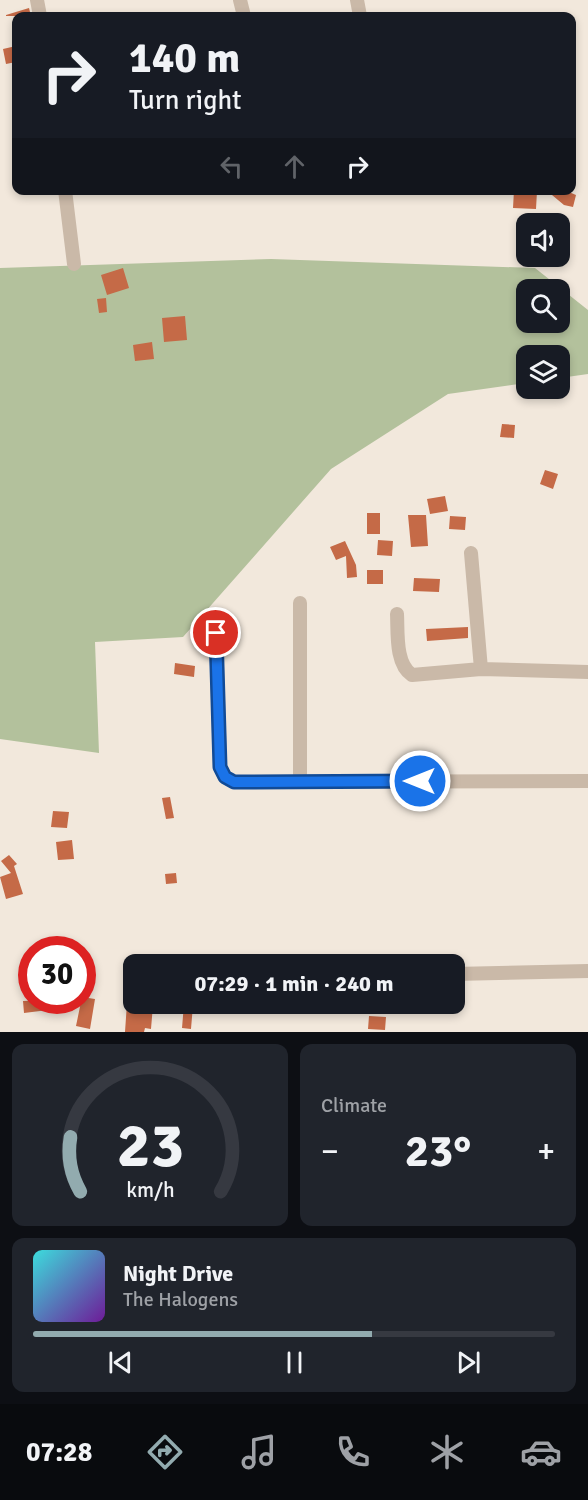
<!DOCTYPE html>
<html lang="en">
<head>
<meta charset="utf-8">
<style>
	body { margin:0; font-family:Signika,sans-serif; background:#20242c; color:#f1f3f6; height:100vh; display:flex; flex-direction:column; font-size:22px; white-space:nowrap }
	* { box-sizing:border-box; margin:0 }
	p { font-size:20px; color:#9ea1a6 }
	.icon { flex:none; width:33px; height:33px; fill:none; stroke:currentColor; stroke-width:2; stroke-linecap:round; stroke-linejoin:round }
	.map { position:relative; height:1032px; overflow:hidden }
	.sheet { display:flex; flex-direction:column; gap:12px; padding:12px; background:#0d0f14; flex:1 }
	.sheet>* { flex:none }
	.banner { position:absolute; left:12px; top:12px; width:564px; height:183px; border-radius:12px; box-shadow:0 3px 9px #0003; background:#171b24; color:#f1f3f6; overflow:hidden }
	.fabs { position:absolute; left:516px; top:213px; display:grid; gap:12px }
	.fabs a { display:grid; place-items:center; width:54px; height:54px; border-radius:12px; background:#171b24; box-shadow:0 3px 9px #0003; font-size:30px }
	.speed { position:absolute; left:18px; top:936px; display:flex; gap:12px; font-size:30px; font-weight:700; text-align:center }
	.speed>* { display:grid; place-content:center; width:78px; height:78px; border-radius:50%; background:#171b24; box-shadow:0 3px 9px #0003; line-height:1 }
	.speed .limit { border:9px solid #d22; background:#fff; color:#111 }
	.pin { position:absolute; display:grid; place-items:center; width:51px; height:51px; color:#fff; margin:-26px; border:3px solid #fff; border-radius:50%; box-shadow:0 2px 6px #0007 }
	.me { position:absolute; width:66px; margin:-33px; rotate:270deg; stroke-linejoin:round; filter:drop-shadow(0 0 4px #0008) }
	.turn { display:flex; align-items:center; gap:21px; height:126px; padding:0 18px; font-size:27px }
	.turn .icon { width:78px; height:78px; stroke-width:2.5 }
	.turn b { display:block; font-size:42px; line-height:51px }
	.lanes { display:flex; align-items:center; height:57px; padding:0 18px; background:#0003; justify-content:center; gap:30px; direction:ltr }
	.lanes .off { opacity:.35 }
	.big { font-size:45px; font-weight:800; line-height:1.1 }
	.sheet .widget { flex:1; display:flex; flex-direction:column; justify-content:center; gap:9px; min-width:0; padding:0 21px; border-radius:12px; background:#20242c }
	.sheet .dial { align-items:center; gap:0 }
	.dial svg { height:156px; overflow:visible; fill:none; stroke:#363941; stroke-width:7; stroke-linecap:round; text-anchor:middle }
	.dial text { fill:#f1f3f6; stroke:none }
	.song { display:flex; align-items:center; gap:18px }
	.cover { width:72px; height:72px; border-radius:9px; background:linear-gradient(135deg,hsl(180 70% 55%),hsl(280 70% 35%)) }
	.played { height:6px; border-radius:3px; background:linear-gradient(90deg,#92abaf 65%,#363941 65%) }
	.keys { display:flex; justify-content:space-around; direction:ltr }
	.heat { display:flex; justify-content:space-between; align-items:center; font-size:33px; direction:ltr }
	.sheet .tiles { flex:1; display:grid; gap:12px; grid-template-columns:1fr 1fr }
	.widget:last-child { grid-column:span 2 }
	.trip { position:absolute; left:123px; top:954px; width:342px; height:60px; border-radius:12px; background:#171b24; box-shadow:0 3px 9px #0003; font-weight:800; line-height:60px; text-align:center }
	.menu { display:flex; height:96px; justify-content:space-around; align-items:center; background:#090b0e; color:#9ea1a6 }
	.menu .icon { width:42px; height:42px }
	.menu .active { color:#92abaf }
	.menu b { font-size:27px; color:#f1f3f6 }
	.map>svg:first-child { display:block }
	.green { fill:#b3c19c; fill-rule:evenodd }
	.building { fill:#c56a47 }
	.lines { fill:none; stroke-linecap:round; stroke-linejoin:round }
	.minor { stroke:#cab9a8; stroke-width:14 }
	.route-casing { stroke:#114b97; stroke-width:15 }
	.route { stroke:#1a73e8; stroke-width:10 }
</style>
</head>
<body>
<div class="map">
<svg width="588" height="1032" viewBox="0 0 588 1032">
	<rect width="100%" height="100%" fill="#f2e8dc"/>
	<!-- green -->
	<path class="green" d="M271,259l264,9 53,42v64l-28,4v-22h-34v27l-78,11 -117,75 -148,168 -88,5 4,111 -99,-14v-471zM526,290h34v32h-34z"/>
	<!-- building -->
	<path class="building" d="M29,8l2,8h-25v-1z
		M16,46v16l-10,2 -3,-15z
		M514,190l23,1 -1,18 -23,-1z
		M546,190h18l12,5 -3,12 -9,-2z
		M123,268l6,20 -22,7 -6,-20z
		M106,298l1,14 -8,1 -2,-14z
		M185,316l2,24 -23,2 -2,-24z
		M152,342l2,17 -19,2 -2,-16z
		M502,424l13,1 -1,13 -14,-1z
		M545,470l13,4 -5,15 -13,-5z
		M445,496l3,15 -18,3 -3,-15z
		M367,513h13v21h-13z
		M408,515h18l2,31 -17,1z
		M450,516l16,1 -1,13 -16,-1z
		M378,540l15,1 -1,15 -15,-1z
		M345,541l11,24 1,12 -10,1 -1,-22 -10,4 -6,-13z
		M367,570h16v14h-16z
		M414,578l26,1 -1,13 -26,-1z
		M468,627v11l-41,3 -1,-12z
		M175,663l20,3 -1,11 -20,-3z
		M170,797l4,21 -8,1 -4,-21z
		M53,811l16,1 -2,16 -16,-1z
		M72,840l2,19 -16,1 -2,-18z
		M9,855l8,9 -3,2 9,28 -17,5 -6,-22 11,-4 -10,-12z
		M176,873l1,10 -11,1 -1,-10z
		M82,997l13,2 -5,30 -14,-3z
		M49,1000l-1,10 -24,3 -1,-12z
		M127,1003l26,2 -2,24 -6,-1 -1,4h-19z
		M184,1004l9,1 -2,24 -9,-1z
		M369,1016l17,1 -1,13 -17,-1z"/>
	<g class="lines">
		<!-- minor -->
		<path class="minor" d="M37,0l3,16
			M240,0l4,16
			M357,0l3,16
			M65,190l9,74
			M471,553l10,116
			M397,614c1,18 -2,50 15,61l69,-6 107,3
			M216,633l4,134 5,10 9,5 354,-1
			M300,781v-178
			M454,974l134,-3"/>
	</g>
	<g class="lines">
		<defs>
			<path id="route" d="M216,633l4,134 5,10 9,5 186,-1"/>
		</defs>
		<!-- route casing -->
		<use href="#route" class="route-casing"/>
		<!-- route -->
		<use href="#route" class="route"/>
	</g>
</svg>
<div class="fabs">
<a><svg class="icon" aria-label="sound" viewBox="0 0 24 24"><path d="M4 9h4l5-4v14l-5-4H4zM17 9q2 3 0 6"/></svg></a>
<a><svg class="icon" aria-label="search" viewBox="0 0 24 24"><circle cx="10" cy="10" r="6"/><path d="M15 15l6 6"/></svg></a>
<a><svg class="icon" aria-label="layers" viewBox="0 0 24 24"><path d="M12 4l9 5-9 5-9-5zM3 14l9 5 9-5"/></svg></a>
</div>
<div class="speed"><div class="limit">30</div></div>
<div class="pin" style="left:216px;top:633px;background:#d93025"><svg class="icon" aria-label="arrive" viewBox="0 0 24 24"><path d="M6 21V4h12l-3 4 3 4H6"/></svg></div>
<svg class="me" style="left:420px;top:781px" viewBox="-20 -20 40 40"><circle r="17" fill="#1a73e8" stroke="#fff" stroke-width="3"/><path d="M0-11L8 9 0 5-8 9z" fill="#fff"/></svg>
<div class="trip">07:29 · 1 min · 240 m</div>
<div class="banner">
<div class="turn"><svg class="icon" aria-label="right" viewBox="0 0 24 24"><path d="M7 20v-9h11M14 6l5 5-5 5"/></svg><div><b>140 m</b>Turn right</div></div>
<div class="lanes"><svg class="icon off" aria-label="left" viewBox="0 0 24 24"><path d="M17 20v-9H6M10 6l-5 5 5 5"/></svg><svg class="icon off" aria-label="ahead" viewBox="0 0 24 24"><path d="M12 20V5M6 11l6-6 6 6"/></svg><svg class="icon" aria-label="right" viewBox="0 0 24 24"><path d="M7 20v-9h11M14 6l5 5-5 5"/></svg></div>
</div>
</div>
<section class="sheet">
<div class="tiles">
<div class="widget dial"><svg viewBox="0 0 100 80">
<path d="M14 69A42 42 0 1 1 86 69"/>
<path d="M14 69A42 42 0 0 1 9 41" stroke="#92abaf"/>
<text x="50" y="56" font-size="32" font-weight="700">23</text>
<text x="50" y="72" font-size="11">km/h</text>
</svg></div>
<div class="widget"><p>Climate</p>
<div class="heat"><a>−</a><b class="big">23°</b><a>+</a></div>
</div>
<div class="widget">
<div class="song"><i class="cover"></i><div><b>Night Drive</b><p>The Halogens</p></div></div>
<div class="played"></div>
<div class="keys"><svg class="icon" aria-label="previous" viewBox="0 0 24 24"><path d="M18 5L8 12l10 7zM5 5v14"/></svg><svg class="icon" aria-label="pause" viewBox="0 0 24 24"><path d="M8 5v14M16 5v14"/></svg><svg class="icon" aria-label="next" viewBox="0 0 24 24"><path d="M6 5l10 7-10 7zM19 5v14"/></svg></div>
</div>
</div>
</section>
<nav class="menu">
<b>07:28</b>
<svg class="icon active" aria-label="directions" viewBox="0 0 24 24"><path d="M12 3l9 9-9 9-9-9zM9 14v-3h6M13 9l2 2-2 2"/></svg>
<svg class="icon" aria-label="music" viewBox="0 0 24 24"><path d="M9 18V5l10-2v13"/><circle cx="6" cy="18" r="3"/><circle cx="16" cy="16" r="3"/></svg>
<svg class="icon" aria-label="phone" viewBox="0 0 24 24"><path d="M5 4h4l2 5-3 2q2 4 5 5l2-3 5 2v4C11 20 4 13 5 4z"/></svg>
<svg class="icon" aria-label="climate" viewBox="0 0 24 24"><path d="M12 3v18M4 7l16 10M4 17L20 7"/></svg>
<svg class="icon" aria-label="car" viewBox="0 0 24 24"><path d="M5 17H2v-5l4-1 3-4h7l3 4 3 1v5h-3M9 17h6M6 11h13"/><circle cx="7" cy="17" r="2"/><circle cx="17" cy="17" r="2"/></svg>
</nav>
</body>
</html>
